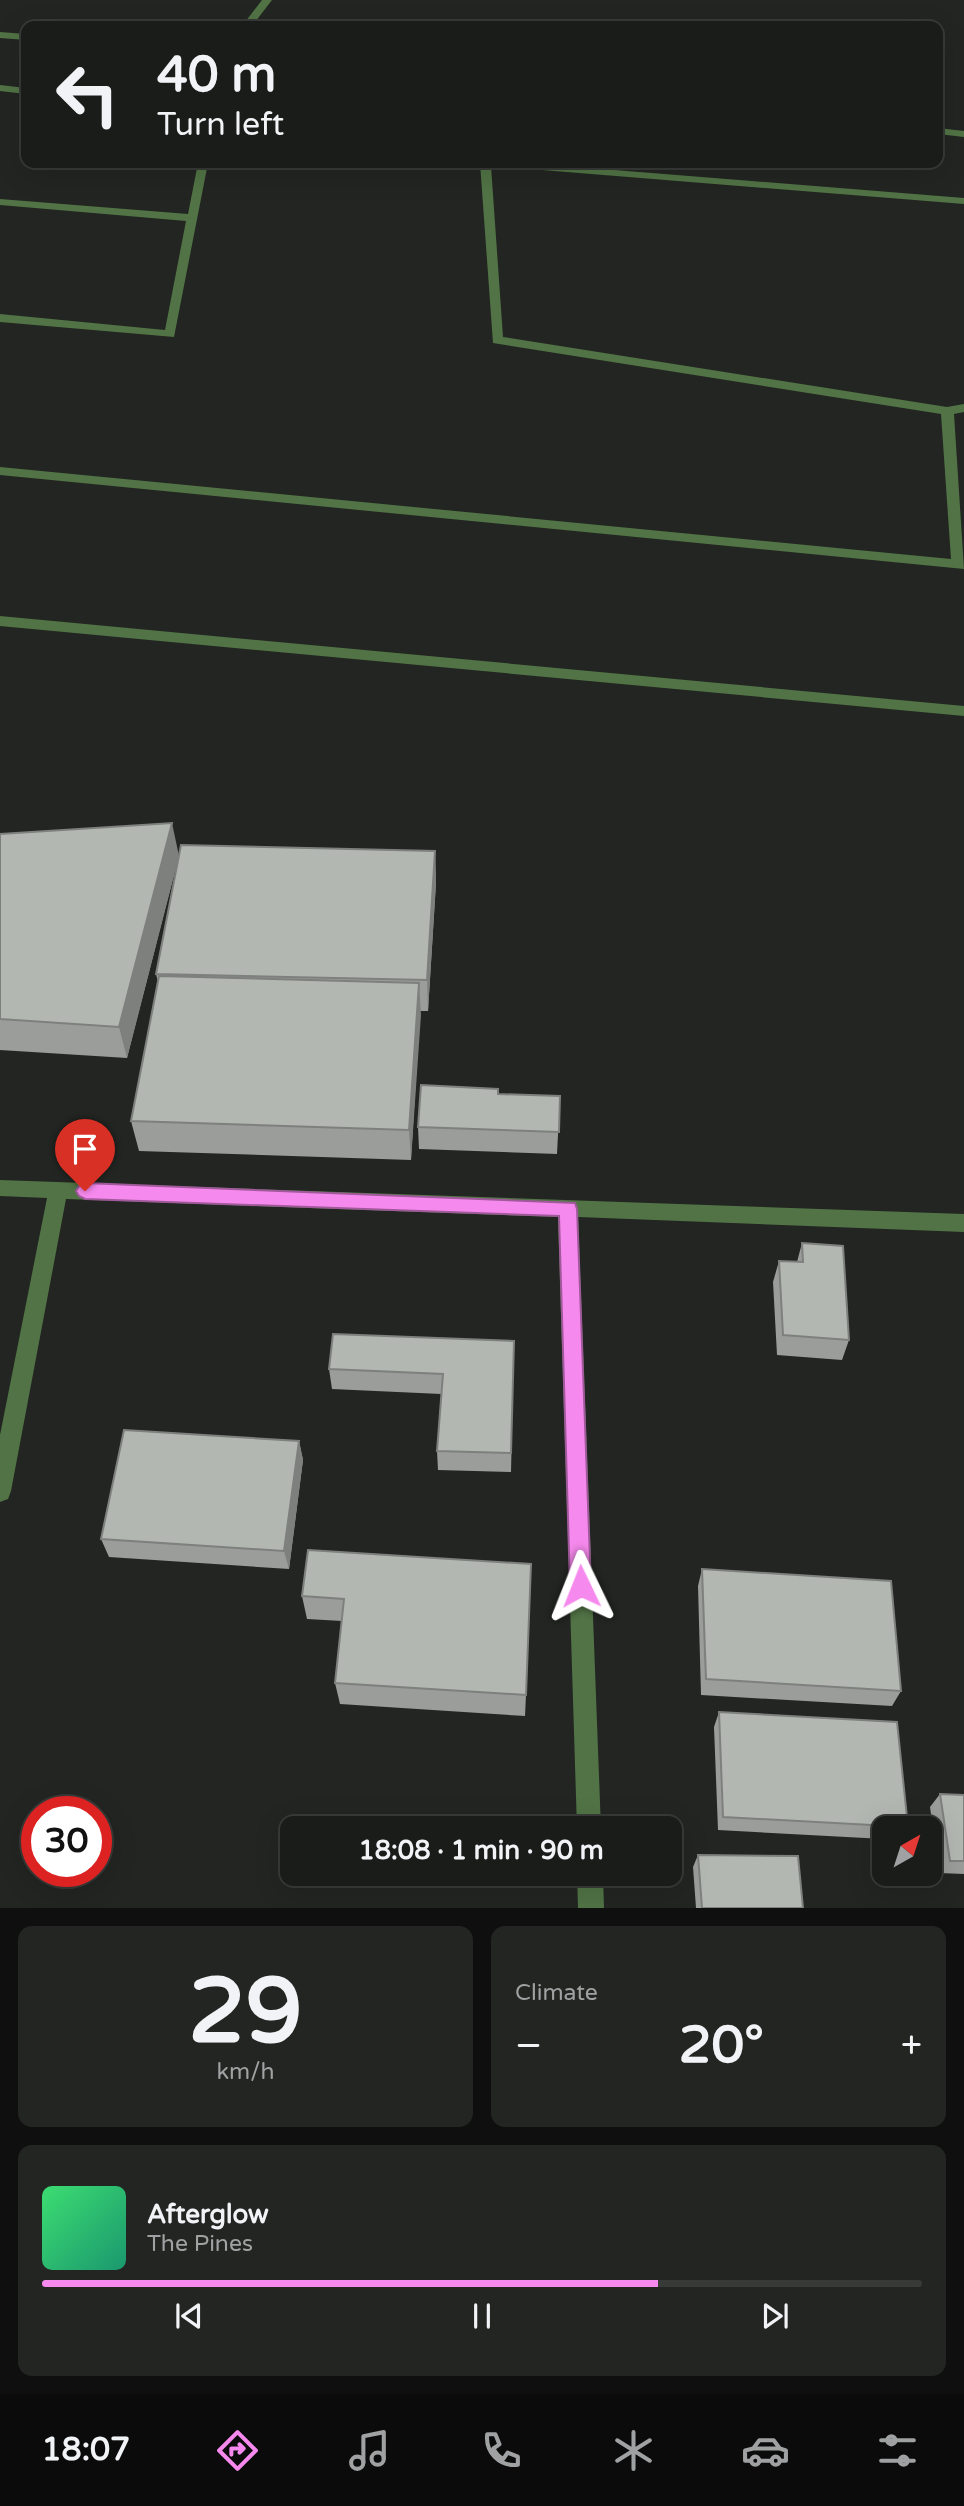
<!DOCTYPE html>
<html lang="en">
<head>
<meta charset="utf-8">
<style>
	body { margin:0; font-family:"Varela Round",sans-serif; background:#232522; color:#f1f3f6; height:100vh; display:flex; flex-direction:column; font-size:26px; white-space:nowrap }
	* { box-sizing:border-box; margin:0 }
	p { font-size:23px; color:#9fa1a2 }
	.icon { flex:none; width:38px; height:38px; fill:none; stroke:currentColor; stroke-width:2; stroke-linecap:round; stroke-linejoin:round }
	.map { position:relative; height:1908px; overflow:hidden }
	.side { display:flex; flex-direction:column; gap:18px; padding:18px; background:#0e0f0e; flex:1 }
	.side>* { flex:none }
	.hud { position:absolute; left:21px; top:21px; width:922px; height:147px; border-radius:14px; box-shadow:0 7px 28px #0002,0 0 0 2px #383a38; background:#1a1c19; color:#f1f3f6; overflow:hidden }
	.needle { width:46px; rotate:39deg }
	.fabs { position:absolute; left:872px; top:1816px; display:grid; gap:14px }
	.fabs a { display:grid; place-items:center; width:70px; height:70px; border-radius:14px; background:#1a1c19; box-shadow:0 7px 28px #0002,0 0 0 2px #383a38; font-size:35px }
	.speed { position:absolute; left:21px; top:1796px; display:flex; gap:14px; font-size:35px; font-weight:700; text-align:center }
	.speed>* { display:grid; place-content:center; width:91px; height:91px; border-radius:50%; background:#1a1c19; box-shadow:0 7px 28px #0002,0 0 0 2px #383a38; line-height:1 }
	.speed .limit { border:10px solid #d22; background:#fff; color:#111 }
	.pin { position:absolute; display:grid; place-items:center; width:60px; height:60px; color:#fff; margin:-72px -30px; border-radius:50% 50% 50% 0; rotate:-45deg; box-shadow:0 0 7px #0007 }
	.pin .icon { rotate:45deg }
	.me { position:absolute; width:77px; margin:-38px; rotate:358deg; stroke-linejoin:round; filter:drop-shadow(0 0 5px #0008) }
	.turn { display:flex; align-items:center; gap:24px; height:147px; padding:0 21px; font-size:32px }
	.turn .icon { width:91px; height:91px; stroke-width:2.5 }
	.turn b { display:block; font-size:49px; line-height:60px }
	.big { font-size:52px; font-weight:800; line-height:1.1 }
	.side .card { flex:1; display:flex; flex-direction:column; justify-content:center; gap:10px; min-width:0; padding:0 24px; border-radius:14px; background:#232522 }
	.side .dial { align-items:center; gap:0 }
	.dial b { font-size:91px; line-height:1 }
	.song { display:flex; align-items:center; gap:21px }
	.cover { width:84px; height:84px; border-radius:10px; background:linear-gradient(135deg,hsl(140 70% 55%),hsl(160 70% 35%)) }
	.played { height:7px; border-radius:4px; background:linear-gradient(90deg,#f689ed 70%,#383a38 70%) }
	.keys { display:flex; justify-content:space-around; direction:ltr }
	.heat { display:flex; justify-content:space-between; align-items:center; font-size:38px; direction:ltr }
	.side .tiles { flex:1; display:grid; gap:18px; grid-template-columns:1fr 1fr }
	.card:last-child { grid-column:span 2 }
	.trip { position:absolute; left:280px; top:1816px; width:402px; height:70px; border-radius:14px; background:#1a1c19; box-shadow:0 7px 28px #0002,0 0 0 2px #383a38; font-weight:800; line-height:70px; text-align:center }
	.menu { display:flex; height:112px; justify-content:space-around; align-items:center; background:#0a0b0a; color:#9fa1a2 }
	.menu .icon { width:49px; height:49px }
	.menu .current { color:#f689ed }
	.menu b { font-size:32px; color:#f1f3f6 }
	.map>svg:first-child { display:block }
	.lines { fill:none; stroke-linecap:round; stroke-linejoin:round }
	.service { fill:#517345; fill-rule:evenodd }
	.minor { fill:#517345; fill-rule:evenodd }
	.wall { fill:#9a9d99 }
	.shaded-wall { fill:#7d807d }
	.building { fill:#b3b7b2; stroke:#7d807d; stroke-width:2 }
	.route { fill:#f689ed; stroke:#a0599a; stroke-width:2 }
</style>
</head>
<body>
<div class="map">
<svg width="964" height="1908" viewBox="0 0 964 1908">
	<rect width="100%" height="100%" fill="#222521"/>
	<g class="lines">
		<!-- service -->
		<path class="service" d="M262,0h10l-20,26h-10z
			M0,32l26,2v6l-26,-2z
			M0,85l26,3v6l-26,-3z
			M938,128l26,3v6l-26,-3z
			M198,163h10l-34,174 -174,-15v-8l165,16 21,-109 -186,-16v-6l188,15z
			M480,163h47l437,35v6l-473,-38 12,171 444,70 17,-3v8l-10,2 10,155 -964,-94v-8l951,92 -10,-145 -448,-71z"/>
		<!-- minor -->
		<path class="minor" d="M0,616l964,90v10l-964,-90z
			M0,1180l964,34v18l-386,-15 23,612h-24l-19,-612 -492,-18 -55,292 -3,8 -8,3v-67l47,-237 -47,-2z
			M577,1874h26l1,34h-26z"/>
	</g>
	<!-- wall -->
	<path class="wall" d="M0,834l179,21 256,-4 1,32 -8,128h-8l-9,149 -272,-9 -8,-30 27,-139 -2,-8 22,-115 -51,199 -127,-8z
		M498,1094l62,2 -3,58 -138,-5 -1,-22z
		M802,1243l47,97 -7,20 -65,-5 -4,-73 6,-21 18,1z
		M514,1341l-3,131 -73,-2 -1,-19 4,-57 -109,-5 -3,-20z
		M299,1441l4,19 -14,109 -180,-12 -8,-18z
		M308,1550l218,145 -1,21 -185,-12 -5,-21 7,-62 -35,-2 -5,-23z
		M702,1569l199,122 -9,15 -191,-11 -3,-109z
		M719,1712l189,115 -1,2h-23v10l-166,-9 -4,-103z
		M940,1794l24,1v79l-25,-1 -9,-66z
		M698,1855l105,53h-107l-3,-41z"/>
	<!-- shaded-wall -->
	<path class="shaded-wall" d="M172,823l7,33 -52,202 -8,-31z
		M435,851l1,32 -8,128 -1,-31z
		M419,983l2,32 -10,145 -2,-30z
		M299,1441l4,19 -14,109 -5,-18z"/>
	<!-- building -->
	<path class="building" d="M172,823l-53,204 -119,-8v-185z
		M181,845l254,6 -8,129 -271,-6z
		M159,976l260,7 -10,147 -278,-9z
		M421,1085l77,4v5l62,2 -1,36 -141,-5z
		M802,1243l41,3 6,94 -66,-5 -4,-74 24,1z
		M333,1334l181,7 -3,112 -74,-2 6,-77 -114,-5z
		M124,1430l175,11 -15,110 -183,-12z
		M308,1550l223,14 -5,131 -191,-12 9,-84 -42,-3z
		M702,1569l189,12 10,110 -195,-12z
		M719,1712l178,10 11,105 -185,-10z
		M940,1794l24,1v66h-14z
		M698,1855l100,1 5,52h-101z"/>
	<!-- route -->
	<path class="route" d="M85,1183l490,20 2,6 14,377 -3,7 -7,3 -8,-3 -3,-7 -11,-370 -474,-17 -6,-3 -3,-5 3,-5z"/>
</svg>
<div class="fabs">
<a><svg class="needle" viewBox="-14 -14 28 28"><path d="M0-13l5 13h-10z" fill="#e53935"/><path d="M0 13l5-13h-10z" fill="#9fa1a2"/></svg></a>
</div>
<div class="speed"><div class="limit">30</div></div>
<div class="pin" style="left:85px;top:1191px;background:#d93025"><svg class="icon" aria-label="arrive" viewBox="0 0 24 24"><path d="M6 21V4h12l-3 4 3 4H6"/></svg></div>
<svg class="me" style="left:581px;top:1586px" viewBox="-20 -20 40 40"><path d="M0-17L14 15 0 8-14 15z" fill="#f689ed" stroke="#fff" stroke-width="4"/></svg>
<div class="trip">18:08 · 1 min · 90 m</div>
<div class="hud">
<div class="turn"><svg class="icon" aria-label="left" viewBox="0 0 24 24"><path d="M17 20v-9H6M10 6l-5 5 5 5"/></svg><div><b>40 m</b>Turn left</div></div>
</div>
</div>
<section class="side">
<div class="tiles">
<div class="card dial"><b>29</b><p>km/h</p></div>
<div class="card"><p>Climate</p>
<div class="heat"><a>−</a><b class="big">20°</b><a>+</a></div>
</div>
<div class="card">
<div class="song"><i class="cover"></i><div><b>Afterglow</b><p>The Pines</p></div></div>
<div class="played"></div>
<div class="keys"><svg class="icon" aria-label="previous" viewBox="0 0 24 24"><path d="M18 5L8 12l10 7zM5 5v14"/></svg><svg class="icon" aria-label="pause" viewBox="0 0 24 24"><path d="M8 5v14M16 5v14"/></svg><svg class="icon" aria-label="next" viewBox="0 0 24 24"><path d="M6 5l10 7-10 7zM19 5v14"/></svg></div>
</div>
</div>
</section>
<nav class="menu">
<b>18:07</b>
<svg class="icon current" aria-label="directions" viewBox="0 0 24 24"><path d="M12 3l9 9-9 9-9-9zM9 14v-3h6M13 9l2 2-2 2"/></svg>
<svg class="icon" aria-label="music" viewBox="0 0 24 24"><path d="M9 18V5l10-2v13"/><circle cx="6" cy="18" r="3"/><circle cx="16" cy="16" r="3"/></svg>
<svg class="icon" aria-label="phone" viewBox="0 0 24 24"><path d="M5 4h4l2 5-3 2q2 4 5 5l2-3 5 2v4C11 20 4 13 5 4z"/></svg>
<svg class="icon" aria-label="climate" viewBox="0 0 24 24"><path d="M12 3v18M4 7l16 10M4 17L20 7"/></svg>
<svg class="icon" aria-label="car" viewBox="0 0 24 24"><path d="M5 17H2v-5l4-1 3-4h7l3 4 3 1v5h-3M9 17h6M6 11h13"/><circle cx="7" cy="17" r="2"/><circle cx="17" cy="17" r="2"/></svg>
<svg class="icon" aria-label="filters" viewBox="0 0 24 24"><path d="M4 7h16M4 17h16"/><circle cx="9" cy="7" r="2"/><circle cx="15" cy="17" r="2"/></svg>
</nav>
</body>
</html>
